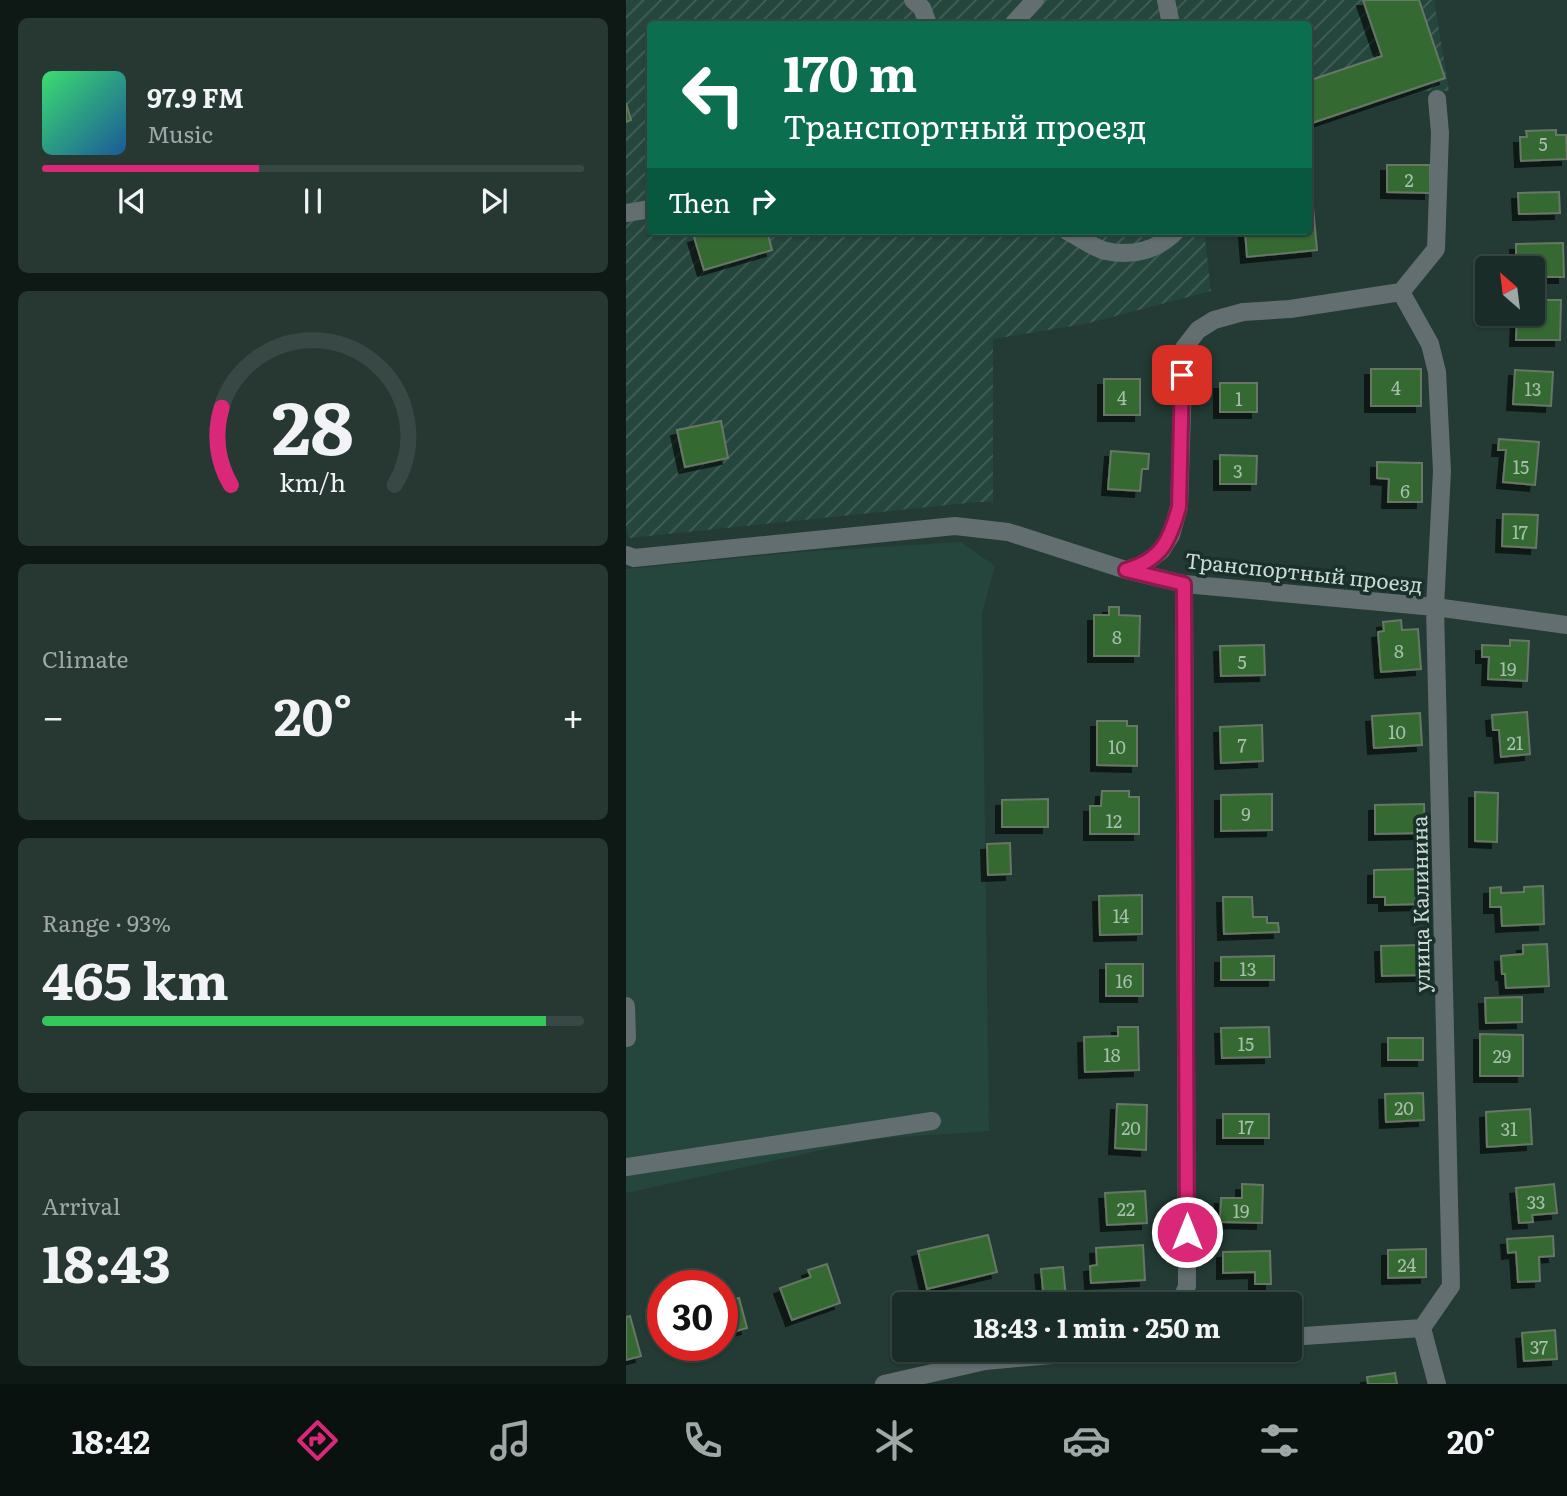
<!DOCTYPE html>
<html lang="en">
<head>
<meta charset="utf-8">
<style>
	body { margin:0; font-family:Literata,serif; background:#273833; color:#f1f3f6; height:100vh; display:flex; flex-direction:column; font-size:26px; white-space:nowrap }
	* { box-sizing:border-box; margin:0 }
	p { font-size:23px; color:#9fa7a7 }
	.icon { flex:none; width:38px; height:38px; fill:none; stroke:currentColor; stroke-width:2; stroke-linecap:round; stroke-linejoin:round }
	.map { position:relative; flex:1; overflow:hidden }
	.details { display:flex; flex-direction:column; gap:18px; padding:18px; background:#0e1815; width:626px }
	.details>* { flex:none }
	.top-card { position:absolute; left:21px; top:21px; width:665px; height:214px; border-radius:7px; box-shadow:0 2px 5px #0004,0 0 0 2px #384844; background:#0b6e4f; color:#fff; overflow:hidden }
	.needle { width:46px; rotate:332deg }
	.controls { position:absolute; left:849px; top:256px; display:grid; gap:14px }
	.controls a { display:grid; place-items:center; width:70px; height:70px; border-radius:7px; background:#1a2c27; box-shadow:0 2px 5px #0004,0 0 0 2px #384844; font-size:35px }
	.speed { position:absolute; left:21px; top:1270px; display:flex; gap:14px; font-size:35px; font-weight:700; text-align:center }
	.speed>* { display:grid; place-content:center; width:91px; height:91px; border-radius:50%; background:#1a2c27; box-shadow:0 2px 5px #0004,0 0 0 2px #384844; line-height:1 }
	.speed .limit { border:10px solid #d22; background:#fff; color:#111 }
	.pin { position:absolute; display:grid; place-items:center; width:60px; height:60px; color:#fff; margin:-30px; border-radius:14px; box-shadow:0 4px 10px #0006 }
	.me { position:absolute; width:77px; margin:-38px; rotate:0deg; stroke-linejoin:round; filter:drop-shadow(0 0 5px #0008) }
	.turn { display:flex; align-items:center; gap:24px; height:147px; padding:0 21px; font-size:32px }
	.turn .icon { width:91px; height:91px; stroke-width:2.5 }
	.turn b { display:block; font-size:49px; line-height:60px }
	.then { display:flex; align-items:center; height:66px; padding:0 21px; background:#0003; gap:14px; font-size:26px }
	.big { font-size:52px; font-weight:700; line-height:1.1 }
	.details .widget { flex:1; display:flex; flex-direction:column; justify-content:center; gap:10px; min-width:0; padding:0 24px; border-radius:10px; background:#273833 }
	.details .dial { align-items:center; gap:0 }
	.dial svg { height:182px; overflow:visible; fill:none; stroke:#384844; stroke-width:7; stroke-linecap:round; text-anchor:middle }
	.dial text { fill:#f1f3f6; stroke:none }
	.song { display:flex; align-items:center; gap:21px }
	.cover { width:84px; height:84px; border-radius:10px; background:linear-gradient(135deg,hsl(140 70% 55%),hsl(210 70% 35%)) }
	.played { height:7px; border-radius:4px; background:linear-gradient(90deg,#db2777 40%,#384844 40%) }
	.keys { display:flex; justify-content:space-around; direction:ltr }
	.heat { display:flex; justify-content:space-between; align-items:center; font-size:38px; direction:ltr }
	.charge { height:10px; border-radius:5px; background:linear-gradient(90deg,#34c759 93%,#384844 0) }
	.trip { position:absolute; left:266px; top:1292px; width:410px; height:70px; border-radius:7px; background:#1a2c27; box-shadow:0 2px 5px #0004,0 0 0 2px #384844; font-weight:700; line-height:70px; text-align:center }
	.tab-bar { display:flex; height:112px; justify-content:space-around; align-items:center; background:#0a1210; color:#9fa7a7 }
	.tab-bar .icon { width:49px; height:49px }
	.tab-bar .selected { color:#db2777 }
	.tab-bar b { font-size:32px; color:#f1f3f6 }
	main { display:flex; flex:1; min-height:0 }
	.map>svg:first-child { display:block }
	.built { fill:#25463d }
	.industrial { fill:url(#industrial-furrows) }
	.building { fill:#366933; stroke:#677665; stroke-width:2; filter:url(#shadow) }
	.lines { fill:none; stroke-linecap:round; stroke-linejoin:round }
	.minor { stroke:#636e70; stroke-width:18 }
	.route-casing { stroke:#8e194d; stroke-width:18 }
	.route { stroke:#db2777; stroke-width:12 }
	.labels { text-anchor:middle; dominant-baseline:central; stroke-width:7; stroke-linejoin:round; paint-order:stroke }
	.number-label { font-size:18px; fill:#a6beac }
	.street-label { font-size:21px; fill:#ccdad5; stroke:#19312a }
</style>
</head>
<body>
<main>
<section class="details">
<div class="widget">
<div class="song"><i class="cover"></i><div><b>97.9 FM</b><p>Music</p></div></div>
<div class="played"></div>
<div class="keys"><svg class="icon" aria-label="previous" viewBox="0 0 24 24"><path d="M18 5L8 12l10 7zM5 5v14"/></svg><svg class="icon" aria-label="pause" viewBox="0 0 24 24"><path d="M8 5v14M16 5v14"/></svg><svg class="icon" aria-label="next" viewBox="0 0 24 24"><path d="M6 5l10 7-10 7zM19 5v14"/></svg></div>
</div>
<div class="widget dial"><svg viewBox="0 0 100 80">
<path d="M14 69A42 42 0 1 1 86 69"/>
<path d="M14 69A42 42 0 0 1 10 35" stroke="#db2777"/>
<text x="50" y="56" font-size="32" font-weight="700">28</text>
<text x="50" y="72" font-size="11">km/h</text>
</svg></div>
<div class="widget"><p>Climate</p>
<div class="heat"><a>−</a><b class="big">20°</b><a>+</a></div>
</div>
<div class="widget"><p>Range · 93%</p><b class="big">465 km</b><div class="charge"></div></div>
<div class="widget"><p>Arrival</p><b class="big">18:43</b></div>
</section>
<div class="map">
<svg width="941" height="1384" viewBox="0 0 941 1384">
	<defs>
		<pattern id="industrial-furrows" width="10" height="10" patternUnits="userSpaceOnUse" patternTransform="scale(1.75)"><rect width="10" height="10" fill="#25463d"/><path d="M-1 1l2-2M0 10L10 0M9 11l2-2" fill="none" stroke="#436058"/></pattern>
		<filter id="shadow"><feDropShadow dx="-6" dy="6" stdDeviation="0" flood-color="#0009"/></filter>
	</defs>
	<rect width="100%" height="100%" fill="#233b34"/>
	<!-- built -->
	<path class="built" d="M335,542l34,24 -13,47 7,518 -117,8 -246,54v-624l173,-17z"/>
	<!-- industrial -->
	<path class="industrial" d="M0,0h808l15,91h-36l-104,34 -1,-101h-658v207h554l7,60 -126,33 -92,15v163h-16l-348,36 -3,-9z"/>
	<!-- building -->
	<path class="building" d="M737,0h56l26,78 -136,46 -1,-43 74,-25z
		M0,103l5,17 -5,2z
		M930,130v5h10l1,24 -46,2 -1,-24h7l-1,-6z
		M761,165h43v28l-43,-1z
		M933,192l1,21 -41,1 -1,-21z
		M687,207l4,43 -70,7 -2,-26h63v-23z
		M89,231h52l5,19 -68,20 -10,-33z
		M937,243l1,34h-32v-9h-16v-24z
		M906,300h29l-1,40h-44l1,-27h15z
		M745,369h50v37h-50z
		M889,370l38,2 -2,34 -38,-2z
		M478,379h36v36h-36z
		M594,383h37v29h-37z
		M95,421l7,37 -43,9 -8,-37z
		M873,439l40,3 -4,43 -32,-3 3,-32h-8z
		M485,451l38,3 -1,15h-6l-2,22 -32,-2z
		M594,455l37,1 -1,28h-36z
		M751,462l45,1v39h-34l1,-23 -12,-1z
		M877,514l35,1 -2,33 -34,-2z
		M483,607h10v8l21,1 -1,40h-45v-41h15z
		M775,620l1,10 16,-1 3,40 -40,3 -3,-40 6,-1 -1,-9z
		M884,640l19,1 -2,40 -39,-2 1,-22h-7v-12l28,1z
		M638,645l1,30 -44,1 -1,-30z
		M901,712l3,42 -29,3 -2,-27h-6l-1,-15z
		M794,713l2,32 -48,3 -2,-32z
		M471,721h30v5h10v40l-40,-1z
		M636,725l1,36 -42,2 -1,-36z
		M476,791h27v6h10v37h-49v-28h11z
		M849,792l23,1 -1,49 -22,-1z
		M646,794v36l-51,1v-36z
		M422,799v28h-46v-27z
		M798,804l1,29 -50,1v-29z
		M384,843l1,31 -23,1 -1,-31z
		M795,869l1,35 -37,1v-8h-11v-27z
		M917,886l1,38 -42,2 -1,-19h-11v-19l11,-1v6l23,-1v-5z
		M516,895v39l-42,1 -1,-39z
		M597,897h29l1,20h14v6h11l1,9 -55,2z
		M921,944l2,42 -43,2 -1,-14h-3l-1,-18 22,-2v-9z
		M795,945l1,30 -40,1 -1,-30z
		M648,956v24h-53v-23z
		M480,964h37v32h-37z
		M896,997v25l-36,1 -1,-25z
		M492,1027h20l1,43 -54,2 -1,-35 34,-1z
		M643,1027l1,30 -48,1 -1,-30z
		M854,1034l43,1v41h-43z
		M762,1038h35v22h-35z
		M797,1093l1,27 -38,2 -1,-28z
		M491,1104l30,1 -1,45 -31,-2z
		M904,1109l2,35 -45,3 -1,-35z
		M597,1114h46v24h-46z
		M616,1184l21,1 -1,38 -42,-1 1,-24h21z
		M928,1184l3,29 -25,2 1,7 -14,1 -3,-35z
		M519,1191l2,32 -40,2 -2,-32z
		M362,1235l9,37 -70,17 -9,-38z
		M927,1236l1,20 -15,1 1,24 -22,1 -2,-30 -8,1 -1,-14z
		M517,1245l2,35 -54,3 -1,-17 7,-1 -1,-17z
		M800,1249v28l-38,1v-28z
		M644,1251l1,33h-16v-12l-32,1v-21z
		M201,1264l13,39 -48,17 -12,-32 31,-11 -3,-7z
		M437,1267l3,31 -22,3 -3,-32z
		M113,1298l8,30 -25,7v-33z
		M4,1316l11,40 -15,4v-43z
		M929,1330l2,29 -33,2 -2,-28z
		M769,1373l2,11h-29l-1,-7z"/>
	<g class="lines">
		<!-- minor -->
		<path class="minor" d="M287,0l9,8 6,16
			M540,0l5,24
			M387,24l22,-24
			M0,213l24,-4
			M441,231c12,6 26,17 39,20 27,6 52,-1 70,-20
			M775,292l29,52 7,28 5,99 -7,136 16,679 -29,42 15,56
			M0,555l8,3 321,-32 53,6 118,38 58,14 251,23 132,18
			M500,570l17,-5 18,-14 10,-16 8,-28 5,-159 14,-18 16,-10 29,-8 47,-3 111,-17 35,-43 4,-116 -3,-34
			M0,1006l1,32
			M0,1167l306,-46
			M554,1304l7,-18 -3,-702
			M663,1337l133,-9
			M258,1384l101,-23 136,-12"/>
	</g>
	<g class="lines">
		<defs>
			<path id="route" d="M556,375l-3,132c-9,33 -17,53 -53,63l58,14 3,648"/>
		</defs>
		<!-- route casing -->
		<use href="#route" class="route-casing"/>
		<!-- route -->
		<use href="#route" class="route"/>
	</g>
	<g class="labels">
		<!-- number labels -->
		<g class="number-label">
			<text x="917" y="143">5</text>
			<text x="783" y="179">2</text>
			<text x="770" y="387">4</text>
			<text x="907" y="388">13</text>
			<text x="496" y="397">4</text>
			<text x="613" y="398">1</text>
			<text x="895" y="466">15</text>
			<text x="612" y="470">3</text>
			<text x="779" y="490">6</text>
			<text x="894" y="531">17</text>
			<text x="491" y="636">8</text>
			<text x="773" y="650">8</text>
			<text x="616" y="661">5</text>
			<text x="882" y="668">19</text>
			<text x="771" y="731">10</text>
			<text x="889" y="742">21</text>
			<text x="616" y="744">7</text>
			<text x="491" y="746">10</text>
			<text x="620" y="813">9</text>
			<text x="488" y="820">12</text>
			<text x="495" y="915">14</text>
			<text x="622" y="968">13</text>
			<text x="498" y="980">16</text>
			<text x="620" y="1043">15</text>
			<text x="486" y="1054">18</text>
			<text x="876" y="1055">29</text>
			<text x="778" y="1107">20</text>
			<text x="620" y="1126">17</text>
			<text x="505" y="1127">20</text>
			<text x="883" y="1128">31</text>
			<text x="910" y="1201">33</text>
			<text x="500" y="1208">22</text>
			<text x="615" y="1210">19</text>
			<text x="781" y="1264">24</text>
			<text x="913" y="1346">37</text>
		</g>
		<!-- street labels -->
		<g class="street-label">
			<text transform="translate(678 571) rotate(6)">Транспортный проезд</text>
			<text transform="translate(793 904) rotate(-91)">улица Калинина</text>
		</g>
	</g>
</svg>
<div class="controls">
<a><svg class="needle" viewBox="-14 -14 28 28"><path d="M0-13l5 13h-10z" fill="#e53935"/><path d="M0 13l5-13h-10z" fill="#9fa7a7"/></svg></a>
</div>
<div class="speed"><div class="limit">30</div></div>
<div class="pin" style="left:556px;top:375px;background:#d93025"><svg class="icon" aria-label="arrive" viewBox="0 0 24 24"><path d="M6 21V4h12l-3 4 3 4H6"/></svg></div>
<svg class="me" style="left:561px;top:1232px" viewBox="-20 -20 40 40"><circle r="17" fill="#db2777" stroke="#fff" stroke-width="3"/><path d="M0-11L8 9 0 5-8 9z" fill="#fff"/></svg>
<div class="trip">18:43 · 1 min · 250 m</div>
<div class="top-card">
<div class="turn"><svg class="icon" aria-label="left" viewBox="0 0 24 24"><path d="M17 20v-9H6M10 6l-5 5 5 5"/></svg><div><b>170 m</b>Транспортный проезд</div></div>
<div class="then">Then<svg class="icon" aria-label="right" viewBox="0 0 24 24"><path d="M7 20v-9h11M14 6l5 5-5 5"/></svg></div>
</div>
</div>
</main>
<nav class="tab-bar">
<b>18:42</b>
<svg class="icon selected" aria-label="directions" viewBox="0 0 24 24"><path d="M12 3l9 9-9 9-9-9zM9 14v-3h6M13 9l2 2-2 2"/></svg>
<svg class="icon" aria-label="music" viewBox="0 0 24 24"><path d="M9 18V5l10-2v13"/><circle cx="6" cy="18" r="3"/><circle cx="16" cy="16" r="3"/></svg>
<svg class="icon" aria-label="phone" viewBox="0 0 24 24"><path d="M5 4h4l2 5-3 2q2 4 5 5l2-3 5 2v4C11 20 4 13 5 4z"/></svg>
<svg class="icon" aria-label="climate" viewBox="0 0 24 24"><path d="M12 3v18M4 7l16 10M4 17L20 7"/></svg>
<svg class="icon" aria-label="car" viewBox="0 0 24 24"><path d="M5 17H2v-5l4-1 3-4h7l3 4 3 1v5h-3M9 17h6M6 11h13"/><circle cx="7" cy="17" r="2"/><circle cx="17" cy="17" r="2"/></svg>
<svg class="icon" aria-label="filters" viewBox="0 0 24 24"><path d="M4 7h16M4 17h16"/><circle cx="9" cy="7" r="2"/><circle cx="15" cy="17" r="2"/></svg>
<b>20°</b>
</nav>
</body>
</html>
